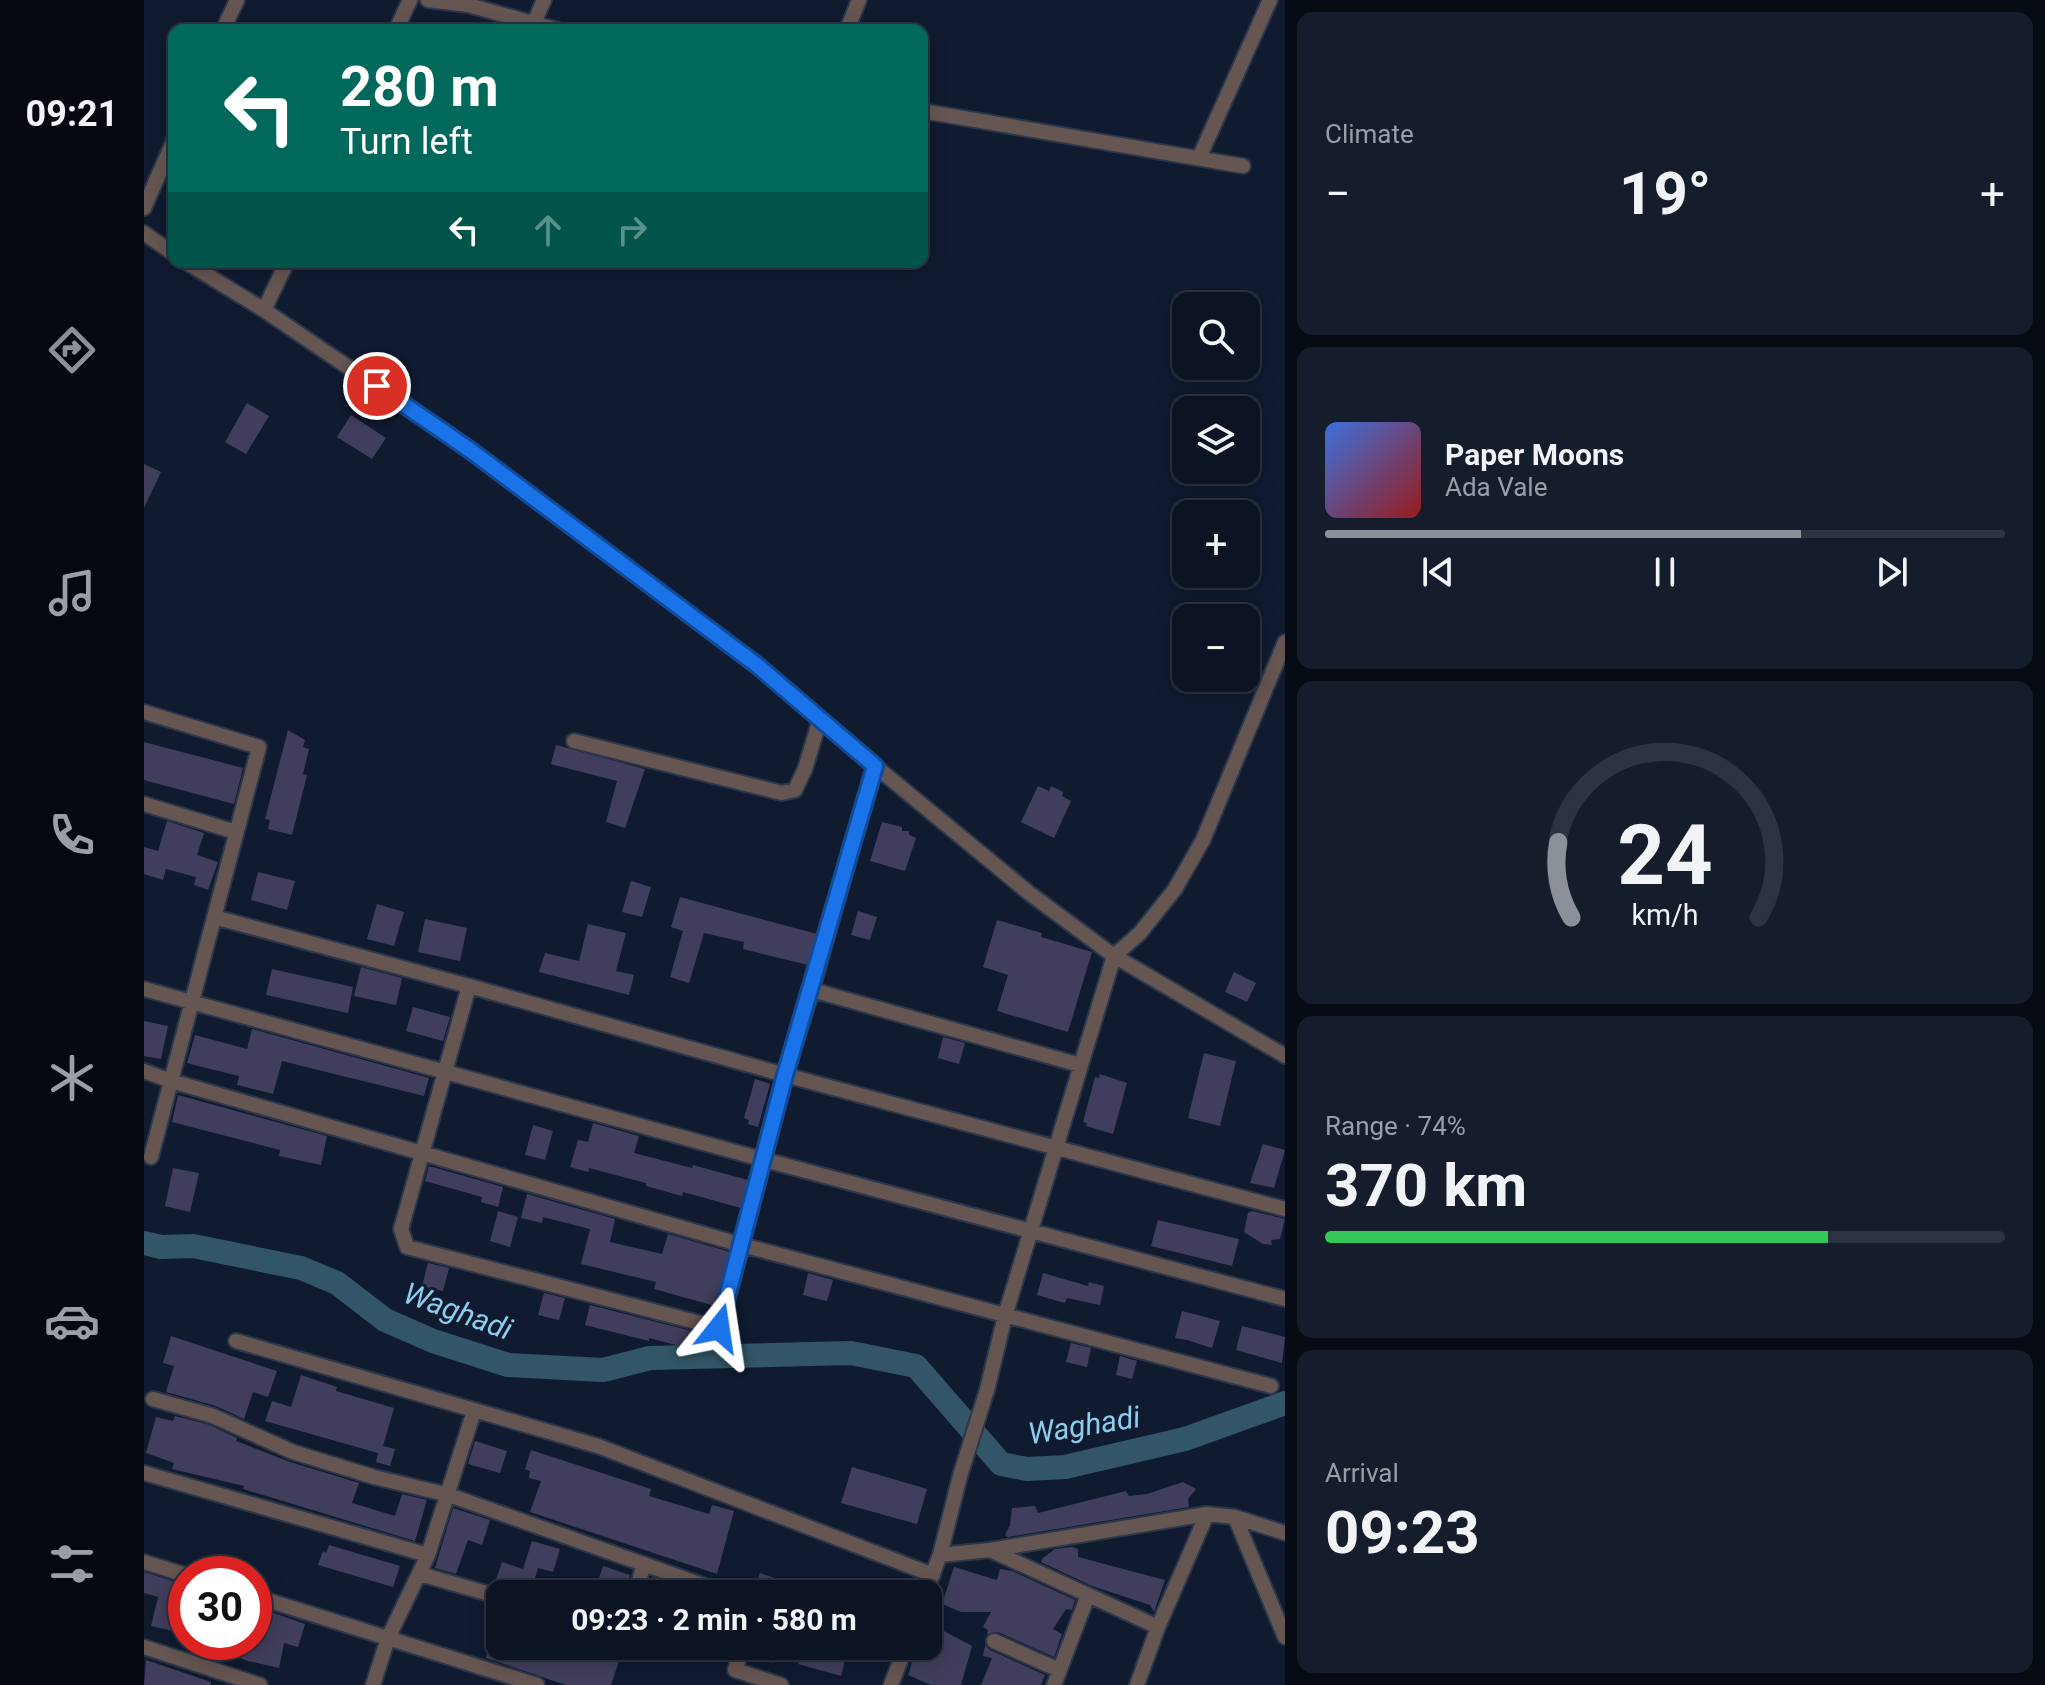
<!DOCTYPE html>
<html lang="en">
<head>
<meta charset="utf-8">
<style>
	body { margin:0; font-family:Roboto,sans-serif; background:#151d2c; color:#f1f3f6; height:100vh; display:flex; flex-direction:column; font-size:30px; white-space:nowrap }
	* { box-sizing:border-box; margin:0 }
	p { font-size:26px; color:#9a9ea6 }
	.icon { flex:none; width:44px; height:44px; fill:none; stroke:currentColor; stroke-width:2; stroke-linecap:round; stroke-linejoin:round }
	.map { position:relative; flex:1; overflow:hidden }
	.sheet { display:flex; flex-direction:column; gap:12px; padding:12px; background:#070b14; width:760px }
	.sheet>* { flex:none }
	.hud { position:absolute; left:24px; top:24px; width:760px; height:244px; border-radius:16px; box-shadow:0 4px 20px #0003,0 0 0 2px #2c3341; background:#00695c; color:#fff; overflow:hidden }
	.tools { position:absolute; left:1028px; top:292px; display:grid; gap:16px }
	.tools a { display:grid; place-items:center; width:88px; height:88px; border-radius:16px; background:#0c1424; box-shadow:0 4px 20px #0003,0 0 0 2px #2c3341; font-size:40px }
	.speed { position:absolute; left:24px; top:1556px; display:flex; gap:16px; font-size:40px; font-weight:700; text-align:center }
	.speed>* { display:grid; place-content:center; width:104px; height:104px; border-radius:50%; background:#0c1424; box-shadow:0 4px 20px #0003,0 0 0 2px #2c3341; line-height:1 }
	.speed .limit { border:12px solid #d22; background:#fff; color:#111 }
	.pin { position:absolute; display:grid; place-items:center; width:68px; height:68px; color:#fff; margin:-34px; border:4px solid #fff; border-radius:50%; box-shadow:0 2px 8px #0007 }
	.me { position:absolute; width:88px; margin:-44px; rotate:15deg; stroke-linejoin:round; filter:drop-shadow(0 0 6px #0008) }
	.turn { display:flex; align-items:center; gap:28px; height:168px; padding:0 40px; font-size:36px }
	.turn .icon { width:104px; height:104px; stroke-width:2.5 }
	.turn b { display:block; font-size:56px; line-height:68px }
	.lanes { display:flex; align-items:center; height:76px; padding:0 40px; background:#0003; justify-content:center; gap:40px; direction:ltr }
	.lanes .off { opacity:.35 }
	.big { font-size:60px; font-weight:700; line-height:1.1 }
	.sheet .tile { flex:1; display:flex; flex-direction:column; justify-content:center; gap:12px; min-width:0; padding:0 28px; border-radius:16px; background:#151d2c }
	.sheet .dial { align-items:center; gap:0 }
	.dial svg { height:208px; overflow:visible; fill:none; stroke:#2c3341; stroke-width:7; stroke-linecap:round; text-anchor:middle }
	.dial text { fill:#f1f3f6; stroke:none }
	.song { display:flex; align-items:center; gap:24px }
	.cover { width:96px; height:96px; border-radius:12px; background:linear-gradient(135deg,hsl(220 70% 55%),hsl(0 70% 35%)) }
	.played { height:8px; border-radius:4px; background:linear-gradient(90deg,#8c9099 70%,#2c3341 70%) }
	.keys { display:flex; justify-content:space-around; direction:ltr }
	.heat { display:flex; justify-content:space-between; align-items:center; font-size:44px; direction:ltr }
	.charge { height:12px; border-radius:6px; background:linear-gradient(90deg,#34c759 74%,#2c3341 0) }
	.trip { position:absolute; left:342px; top:1580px; width:456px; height:80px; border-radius:16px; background:#0c1424; box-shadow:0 4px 20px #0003,0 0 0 2px #2c3341; font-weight:700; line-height:80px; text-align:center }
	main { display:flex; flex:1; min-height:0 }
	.tab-bar { display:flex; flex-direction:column; width:144px; justify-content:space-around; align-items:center; background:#05080e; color:#9a9ea6 }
	.tab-bar .icon { width:56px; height:56px }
	.tab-bar .on { color:#8c9099 }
	.tab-bar b { font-size:36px; color:#f1f3f6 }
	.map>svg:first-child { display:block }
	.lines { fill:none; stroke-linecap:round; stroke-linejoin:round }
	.river { stroke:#325667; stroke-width:24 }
	.building { fill:#403e5c }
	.minor-casing { stroke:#2c374b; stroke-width:18 }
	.minor { stroke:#665652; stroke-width:14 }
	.route-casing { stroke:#114b97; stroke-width:20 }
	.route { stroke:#1a73e8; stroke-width:14 }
	.labels { text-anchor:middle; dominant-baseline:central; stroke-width:6; stroke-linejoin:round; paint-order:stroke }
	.water-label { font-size:30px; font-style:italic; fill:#8dceee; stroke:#101b30 }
</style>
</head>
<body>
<main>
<nav class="tab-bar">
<b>09:21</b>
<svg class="icon on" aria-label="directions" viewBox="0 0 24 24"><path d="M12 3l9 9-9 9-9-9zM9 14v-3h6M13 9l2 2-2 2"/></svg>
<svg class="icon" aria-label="music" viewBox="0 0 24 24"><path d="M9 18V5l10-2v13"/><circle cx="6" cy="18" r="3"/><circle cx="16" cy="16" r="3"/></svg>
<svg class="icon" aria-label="phone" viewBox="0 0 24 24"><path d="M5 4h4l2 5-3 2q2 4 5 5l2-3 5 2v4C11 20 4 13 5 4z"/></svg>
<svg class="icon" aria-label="climate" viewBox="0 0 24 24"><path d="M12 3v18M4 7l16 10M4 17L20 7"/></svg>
<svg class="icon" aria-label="car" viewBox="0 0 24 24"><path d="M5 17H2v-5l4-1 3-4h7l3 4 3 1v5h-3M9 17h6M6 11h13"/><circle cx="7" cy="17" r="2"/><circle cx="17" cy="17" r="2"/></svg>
<svg class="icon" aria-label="filters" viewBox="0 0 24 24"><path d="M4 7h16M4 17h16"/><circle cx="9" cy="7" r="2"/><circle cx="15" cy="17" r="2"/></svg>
</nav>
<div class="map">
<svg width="1141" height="1685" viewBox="0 0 1141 1685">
	<rect width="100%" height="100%" fill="#101b30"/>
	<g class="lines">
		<!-- river -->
		<path class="river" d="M0,1243l17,4 32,-1 108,22 36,15 48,37 48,21 75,24 95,5 47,-12 201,-5 65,13 85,98 26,5 38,-2 120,-28 100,-36"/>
	</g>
	<!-- building -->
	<path class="building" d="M103,403l22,13 -23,38 -21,-12z
		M207,415l35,23 -14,21 -35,-22z
		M0,464l17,8 -17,36z
		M144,730l17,10 -2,7 6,2 -6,25 4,1 -15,60 -24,-6 2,-9 -5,-1z
		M0,742l99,26 -9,36 -90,-24z
		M412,745l89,24 -20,59 -19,-6 11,-41 -66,-17z
		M894,786l11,5 2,-5 12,6 -1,4 9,5 -17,37 -33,-16z
		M23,821l37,12 -7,22 21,7 -10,28 -14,-5 2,-8 -30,-8 -3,11 -19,-6v-27l14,4z
		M738,822l20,5v4h7v4l7,3 -11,33 -35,-10z
		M114,872l37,9 -8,29 -36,-10z
		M487,881l20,6 -9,30 -20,-5z
		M536,897l137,37 -9,31 -65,-16 1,-7 -40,-9 -15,50 -19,-6 13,-46 -12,-4z
		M233,904l27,8 -10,34 -27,-7z
		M714,911l19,6 -7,23 -19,-5z
		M281,919l42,9 -7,33 -42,-9z
		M853,920l45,13 -1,4 51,15 -24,80 -71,-21 11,-36 -25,-8z
		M444,924l38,9 -10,38 18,4 -5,20 -90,-23 6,-19 34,8z
		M217,967l41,11 -6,27 -42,-9z
		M128,969l81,18 -5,26 -82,-18z
		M1090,972l22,11 -9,19 -22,-10z
		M269,1007l37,10 -7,24 -37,-10z
		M0,1021l24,5 -7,33 -17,-3z
		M108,1029l177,49 -5,18 -142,-35 -9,33 -36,-9 2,-9 -52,-13 8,-28 52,14z
		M799,1037l22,6 -6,21 -21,-6z
		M1060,1053l32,8 -16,65 -32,-8z
		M956,1074l27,9 -14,51 -27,-8 1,-3 -4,-1 12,-45 4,1z
		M611,1079l15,5 -12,43 -10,-3 1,-4 -5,-2z
		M34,1095l149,41 -6,29 -42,-9 1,-6 -108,-28z
		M449,1123l46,13 -5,17 58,15 1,-3 55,15 -7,28 -58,-16 -1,4 -36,-10v-3l-57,-15 -1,4 -18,-5 8,-27 10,2z
		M389,1125l20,6 -8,29 -20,-5z
		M1119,1144l22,6 -11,38 -24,-5z
		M285,1166l74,21 -5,20 -17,-5 1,-5 -57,-16z
		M29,1168l26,5 -9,39 -25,-6z
		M383,1194l88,25 -5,23 52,12 6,-20 62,18 -15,54 -61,-17 2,-7 -75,-18 9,-35 -47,-12 -1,6 -21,-5z
		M354,1211l20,6 -8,30 -20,-6z
		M1108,1211l33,8 -5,20 -9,1 1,5 -9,-1 -19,-12 4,-19z
		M1014,1220l81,19 -7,27 -81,-20z
		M284,1263l21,5 -6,23 -21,-5z
		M664,1273l25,7 -6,21 -24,-6z
		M899,1273l45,13 1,-4 15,4 -4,19 -33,-7 -2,5 -28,-8z
		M400,1293l21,5 -6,22 -21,-5z
		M446,1305l117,30 -4,17 -54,-14v3l-64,-16z
		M1038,1311l38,10 -8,27 -25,-8 -12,-2z
		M1098,1326l43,11 -3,26 -46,-13z
		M27,1336l106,35 -9,26 -15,-5 -9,27 -28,-13 -50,-14 8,-26 -11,-3z
		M927,1343l20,5 -4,19 -21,-5z
		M976,1356l17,5 -5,18 -16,-4z
		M157,1375l36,12 -1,4 58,17 -11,38 12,3 -5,17 -14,-4 2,-9 -113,-32 7,-20 19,6z
		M31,1416l35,9 27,13 -1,3 54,21 69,21 -7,20 43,13 7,-22 25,6 -12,41 -172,-52 1,-3 -72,-17 2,-6 -28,-10 10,-36 17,4z
		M331,1441l32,10 -7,22 -32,-9z
		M387,1450l120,39 -2,7 60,18 3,-9 22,6 -17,63 -187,-62 11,-31 -12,-3 1,-7 -5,-2z
		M708,1467l75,22 -10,35 -76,-21z
		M1039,1482l13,7 -8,10 1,8 -181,30 -3,-2 5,-10 2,-17 23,-2 3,7 88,-22 3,5 18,-2z
		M309,1508l37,12 -8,25 -14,-5 -12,34 -21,-6z
		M388,1541l28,8 -7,23 -15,-4 -8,26 -36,-9 8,-23 21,7z
		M185,1545l71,21 -7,21 -75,-22 5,-14 3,2z
		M928,1547l6,2v8l87,23 -11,32 -4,-7 -58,-19 -51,-24 2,-4 12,-9z
		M459,1566l27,9 -5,19h-31z
		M810,1567l43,13 3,-11 12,2 63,29 -3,10 -6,-1 -13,20 9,5 -8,23 -56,-25 -11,2 1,-4 -5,-3 8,-15h-30l-19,-8z
		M0,1572l42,13v49l-35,-8 7,-29 -14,-4z
		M616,1573l56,19v2h-63z
		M507,1577l25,9 -3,8h-28z
		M110,1606l51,18 -7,23 -14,-4 -5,25 -31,-7 -44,-17v-2h50z
		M353,1621h3v25h39l25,7 3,-7h57l-13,39h-45l-80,-27z
		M798,1630l30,16 -11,39h-30l-23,-10 9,-29h11v-12z
		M841,1645l5,5 55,25 -4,10h-60l11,-27 -9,-2z
		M534,1646h37l-4,13 -33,-9z
		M610,1646h25l-6,17 -22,-7z
		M660,1646h22l21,6 -6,24 -43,-12z
		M2,1660l65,22v3h-67z"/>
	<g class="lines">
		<defs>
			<path id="minor" d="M284,0l40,5 90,25
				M390,23l10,-23
				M79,30l14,-30
				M252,30l14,-30
				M703,30l12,-30
				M778,111l321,55
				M1055,158l71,-158
				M0,208l30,-68
				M0,233l30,21
				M42,262l78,48 206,140 288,216 117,100 154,127 85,63 -109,360 -18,74 -27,86 -20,79 -15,39
				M120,310l23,-48
				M1141,642l-82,198 -28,49 -35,44 -26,23 171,100
				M0,712l115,35 -88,334 571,164 -23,83 -312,-81 -6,-18 68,-243 -255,-69
				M430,741l208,52 13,-3 10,-21 15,-50
				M0,804l92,28
				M325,986l316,89 27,-85 268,75
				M0,989l621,171 520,139
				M668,990l63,-224
				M0,1071l27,10 -20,76
				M92,1341l362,105 335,129
				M1127,1386l-529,-141 43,-170 500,134
				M9,1399l60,17 80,36 81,25 75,18 279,99
				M0,1473l284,82
				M1091,1517l50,120
				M846,1550l168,77
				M796,1555l50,-5 217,-36 28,3 50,16
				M0,1562l42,13
				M276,1574l80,23
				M491,1594l9,-30
				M110,1596l283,89
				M850,1641l65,29
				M599,1646l-8,24 46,15
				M732,1646l26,9
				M0,1647l116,38
				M229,1685l15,-47 40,-83 46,-144
				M747,1685l15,-39
				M910,1685l34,-90
				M993,1685l21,-58 49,-113"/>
		</defs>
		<!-- minor casing -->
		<use href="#minor" class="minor-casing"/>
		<!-- minor -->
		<use href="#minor" class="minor"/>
	</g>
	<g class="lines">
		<defs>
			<path id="route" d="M233,386l93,64 288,216 117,100 -90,309 -66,253"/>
		</defs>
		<!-- route casing -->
		<use href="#route" class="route-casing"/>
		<!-- route -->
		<use href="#route" class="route"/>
	</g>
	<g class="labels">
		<!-- water labels -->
		<g class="water-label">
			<text transform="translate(314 1311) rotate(20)">Waghadi</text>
			<text transform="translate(940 1425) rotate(-9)">Waghadi</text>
		</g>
	</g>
</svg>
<div class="tools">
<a><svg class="icon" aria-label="search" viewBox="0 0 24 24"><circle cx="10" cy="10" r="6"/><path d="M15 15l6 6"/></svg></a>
<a><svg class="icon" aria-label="layers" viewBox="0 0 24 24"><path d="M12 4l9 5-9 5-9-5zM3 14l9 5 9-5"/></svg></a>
<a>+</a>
<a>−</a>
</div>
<div class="speed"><div class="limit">30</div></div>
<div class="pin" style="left:233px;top:386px;background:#d93025"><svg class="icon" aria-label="arrive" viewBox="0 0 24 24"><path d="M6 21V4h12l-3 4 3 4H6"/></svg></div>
<svg class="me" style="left:575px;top:1328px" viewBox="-20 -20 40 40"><path d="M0-17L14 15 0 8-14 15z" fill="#1a73e8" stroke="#fff" stroke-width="4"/></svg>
<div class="trip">09:23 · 2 min · 580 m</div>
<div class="hud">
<div class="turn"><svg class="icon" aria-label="left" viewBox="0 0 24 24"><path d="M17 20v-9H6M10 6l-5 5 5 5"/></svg><div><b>280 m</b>Turn left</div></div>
<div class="lanes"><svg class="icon" aria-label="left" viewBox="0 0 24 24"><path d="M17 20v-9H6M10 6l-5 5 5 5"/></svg><svg class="icon off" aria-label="ahead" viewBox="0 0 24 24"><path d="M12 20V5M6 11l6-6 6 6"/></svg><svg class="icon off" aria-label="right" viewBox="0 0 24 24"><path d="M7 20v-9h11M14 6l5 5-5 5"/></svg></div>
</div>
</div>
<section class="sheet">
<div class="tile"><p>Climate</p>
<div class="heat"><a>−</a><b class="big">19°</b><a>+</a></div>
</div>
<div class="tile">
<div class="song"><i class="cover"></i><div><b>Paper Moons</b><p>Ada Vale</p></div></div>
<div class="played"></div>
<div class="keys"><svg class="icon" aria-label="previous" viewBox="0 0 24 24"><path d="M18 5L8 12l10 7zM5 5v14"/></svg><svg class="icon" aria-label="pause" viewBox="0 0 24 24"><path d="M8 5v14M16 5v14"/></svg><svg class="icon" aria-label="next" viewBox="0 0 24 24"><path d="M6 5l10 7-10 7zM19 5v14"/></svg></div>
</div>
<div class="tile dial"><svg viewBox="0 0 100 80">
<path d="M14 69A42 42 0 1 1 86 69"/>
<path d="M14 69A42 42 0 0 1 9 40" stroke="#8c9099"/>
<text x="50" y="56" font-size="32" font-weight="700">24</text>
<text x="50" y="72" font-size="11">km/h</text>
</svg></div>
<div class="tile"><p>Range · 74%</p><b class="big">370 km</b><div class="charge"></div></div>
<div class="tile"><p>Arrival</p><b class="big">09:23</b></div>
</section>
</main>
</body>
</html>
